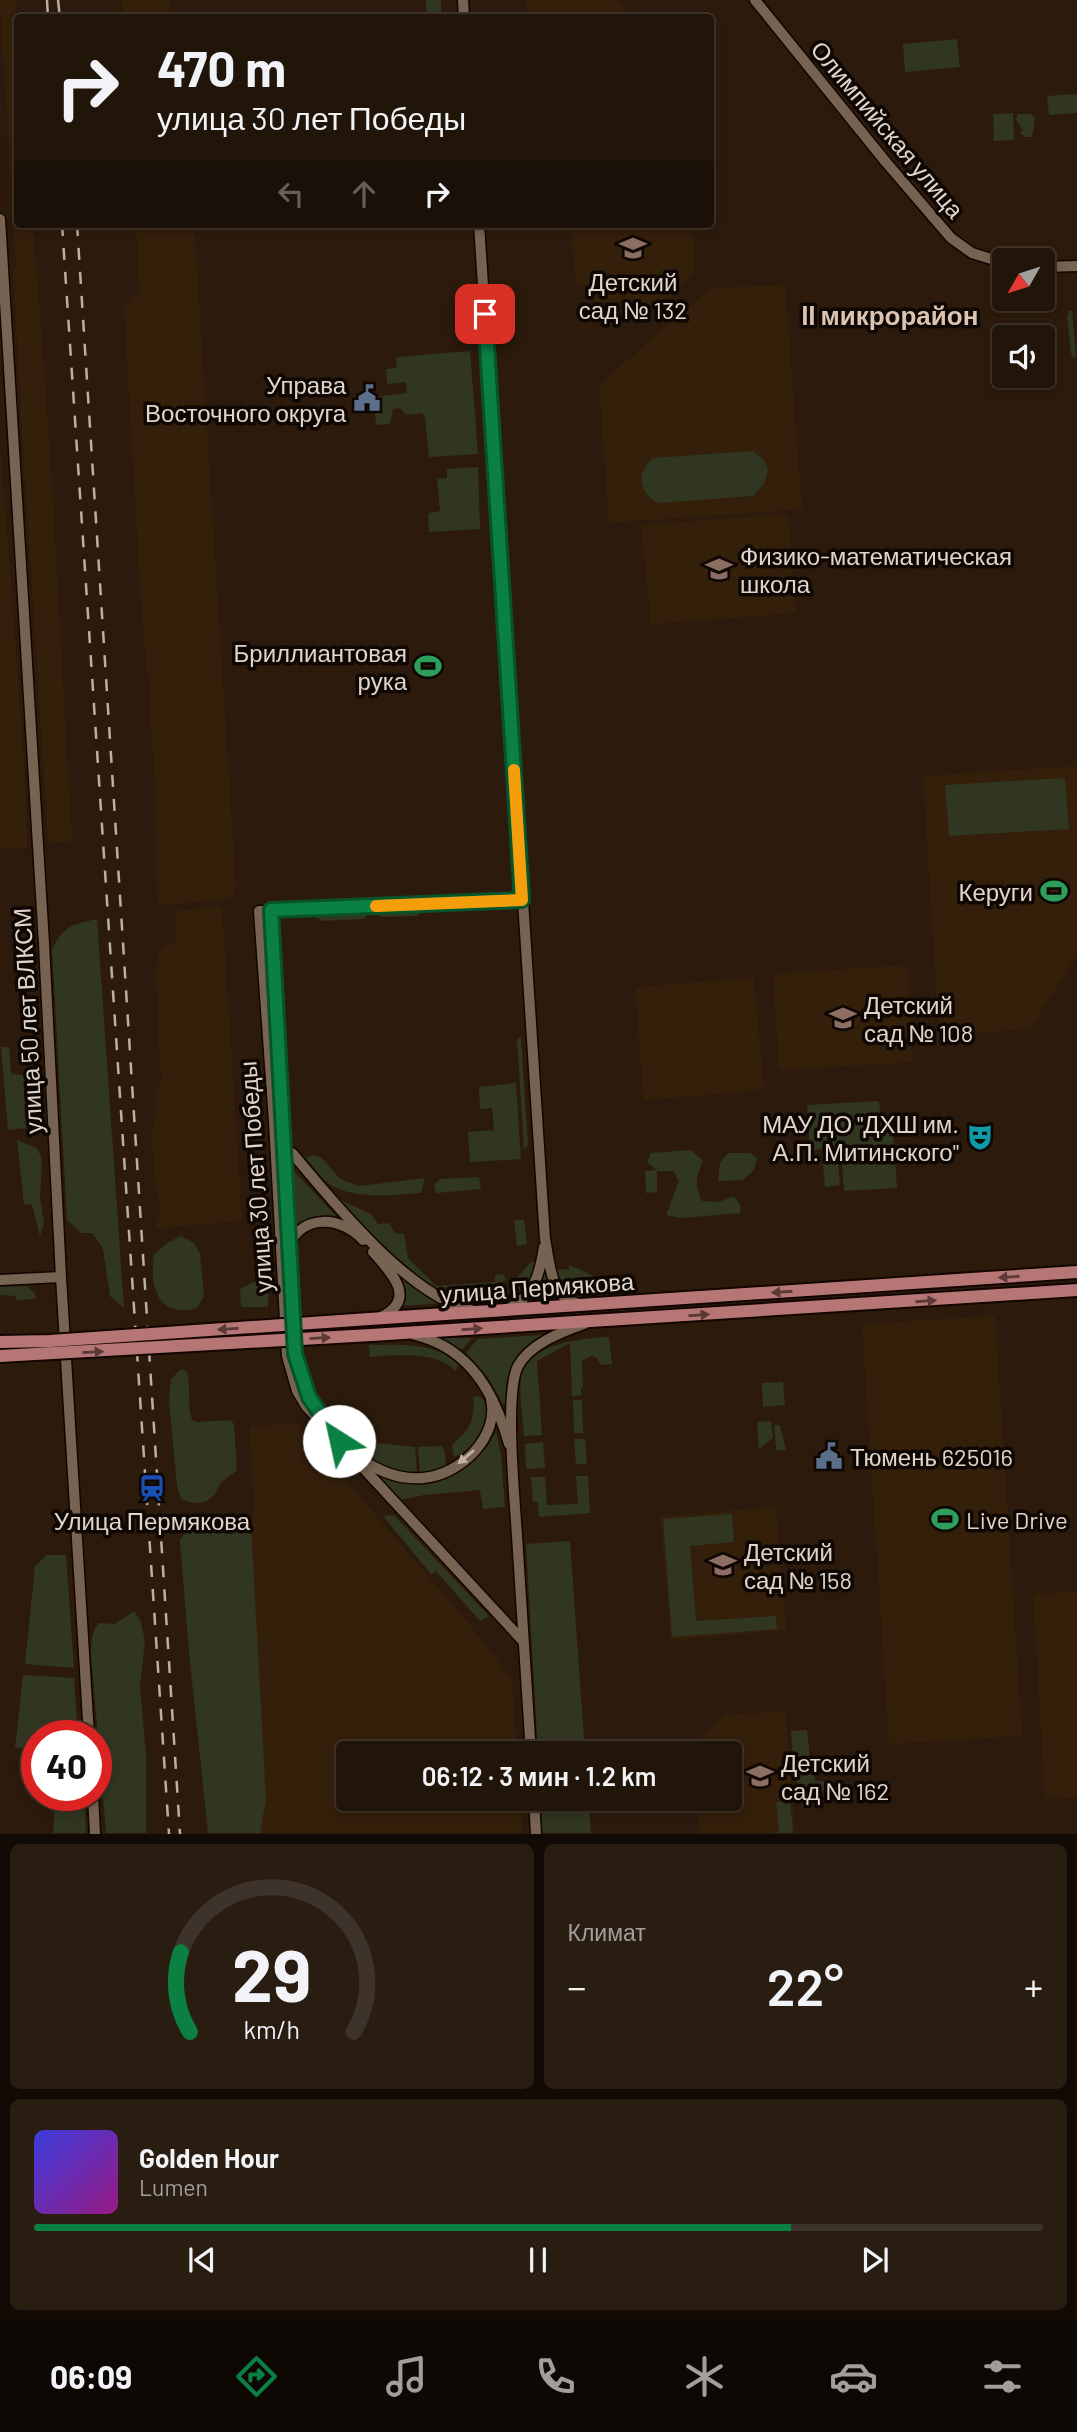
<!DOCTYPE html>
<html lang="ru">
<head>
<meta charset="utf-8">
<style>
	body { margin:0; font-family:Barlow,sans-serif; background:#291d12; color:#f1f3f6; height:100vh; display:flex; flex-direction:column; font-size:26px; white-space:nowrap }
	* { box-sizing:border-box; margin:0 }
	p { font-size:23px; color:#a29e9c }
	.icon { flex:none; width:38px; height:38px; fill:none; stroke:currentColor; stroke-width:2; stroke-linecap:round; stroke-linejoin:round }
	.map { position:relative; height:1834px; overflow:hidden }
	.sheet { display:flex; flex-direction:column; gap:10px; padding:10px; background:#120b05; flex:1 }
	.sheet>* { flex:none }
	.hud { position:absolute; left:14px; top:14px; width:700px; height:214px; border-radius:7px; box-shadow:0 4px 10px #0003,0 0 0 2px #3e332a; background:#211409; color:#f1f3f6; overflow:hidden }
	.needle { width:46px; rotate:231deg }
	.fabs { position:absolute; left:992px; top:248px; display:grid; gap:14px }
	.fabs a { display:grid; place-items:center; width:63px; height:63px; border-radius:7px; background:#211409; box-shadow:0 4px 10px #0003,0 0 0 2px #3e332a; font-size:35px }
	.speed { position:absolute; left:21px; top:1720px; display:flex; gap:14px; font-size:35px; font-weight:700; text-align:center }
	.speed>* { display:grid; place-content:center; width:91px; height:91px; border-radius:50%; background:#211409; box-shadow:0 4px 10px #0003,0 0 0 2px #3e332a; line-height:1 }
	.speed .limit { border:10px solid #d22; background:#fff; color:#111 }
	.pin { position:absolute; display:grid; place-items:center; width:60px; height:60px; color:#fff; margin:-30px; border-radius:14px; box-shadow:0 4px 10px #0006 }
	.me { position:absolute; width:77px; margin:-38px; rotate:325deg; stroke-linejoin:round; filter:drop-shadow(0 0 5px #0008) }
	.turn { display:flex; align-items:center; gap:24px; height:147px; padding:0 28px; font-size:32px }
	.turn .icon { width:91px; height:91px; stroke-width:2.5 }
	.turn b { display:block; font-size:49px; line-height:60px }
	.lanes { display:flex; align-items:center; height:66px; padding:0 28px; background:#0003; justify-content:center; gap:35px; direction:ltr }
	.lanes .off { opacity:.35 }
	.big { font-size:52px; font-weight:600; line-height:1.1 }
	.sheet .tile { flex:1; display:flex; flex-direction:column; justify-content:center; gap:10px; min-width:0; padding:0 24px; border-radius:10px; background:#291d12 }
	.sheet .dial { align-items:center; gap:0 }
	.dial svg { height:182px; overflow:visible; fill:none; stroke:#3e332a; stroke-width:7; stroke-linecap:round; text-anchor:middle }
	.dial text { fill:#f1f3f6; stroke:none }
	.song { display:flex; align-items:center; gap:21px }
	.cover { width:84px; height:84px; border-radius:10px; background:linear-gradient(135deg,hsl(240 70% 55%),hsl(310 70% 35%)) }
	.played { height:7px; border-radius:4px; background:linear-gradient(90deg,#0b8043 75%,#3e332a 75%) }
	.keys { display:flex; justify-content:space-around; direction:ltr }
	.heat { display:flex; justify-content:space-between; align-items:center; font-size:38px; direction:ltr }
	.sheet .tiles { flex:1; display:grid; gap:10px; grid-template-columns:1fr 1fr }
	.tile:last-child { grid-column:span 2 }
	.trip { position:absolute; left:336px; top:1741px; width:406px; height:70px; border-radius:7px; background:#211409; box-shadow:0 4px 10px #0003,0 0 0 2px #3e332a; font-weight:600; line-height:70px; text-align:center }
	.tabs { display:flex; height:112px; justify-content:space-around; align-items:center; background:#0d0804; color:#a29e9c }
	.tabs .icon { width:49px; height:49px }
	.tabs .current { color:#0b8043 }
	.tabs b { font-size:32px; color:#f1f3f6 }
	.map>svg:first-child { display:block }
	.built { fill:#341f0a }
	.green { fill:#313621 }
	.lines { fill:none; stroke-linecap:round; stroke-linejoin:round }
	.minor-casing { stroke:#130500; stroke-width:13 }
	.major-casing { stroke:#130500; stroke-width:16 }
	.minor { stroke:#776352; stroke-width:10 }
	.major { stroke:#b67675; stroke-width:12 }
	.rail { stroke:#bcafa5; stroke-width:2.5; stroke-dasharray:12 12; stroke-linecap:butt }
	.major-bridge-casing { stroke:#130500; stroke-width:16; stroke-linecap:butt }
	.major-bridge { stroke:#b67675; stroke-width:12 }
	.oneway { fill:#5a3936 }
	.oneway2 { fill:#c0b2a7 }
	.route-casing { stroke:#07532c; stroke-width:18 }
	.route { stroke:#0b8043; stroke-width:12 }
	.slow { stroke:#f59e0b; stroke-width:12 }
	.labels { text-anchor:middle; dominant-baseline:central; stroke-width:7; stroke-linejoin:round; paint-order:stroke }
	.street-label { font-size:24px; fill:#e0d4cb; stroke:#0e0703 }
	.poi-label { font-size:24px; fill:#e0d4cb; stroke:#0e0703; text-anchor:start }
	.neighbourhood-label { font-size:26px; font-weight:bold; fill:#dbc4b1; stroke:#0e0703 }
</style>
</head>
<body>
<div class="map">
<svg width="1077" height="1834" viewBox="0 0 1077 1834">
	<rect width="100%" height="100%" fill="#2c1b0c"/>
	<!-- built -->
	<path class="built" d="M0,0h15l3,29v195h15l17,226 22,391 -24,2v-4l-27,-422 -8,-148 3,-1z
		M122,0h47l1,17h-47z
		M526,0h90l16,17h-104z
		M136,224h58l42,665 -4,10 -75,6 -2,-128 -5,-57v-43l-3,-4 -7,-85 -16,-283 9,-2 -1,-7 8,-1z
		M570,224h122l3,48 -32,32 -67,-2 -2,-16 -18,-1z
		M785,285l17,224 -193,14 -10,-138 111,-97z
		M0,443l22,286 6,118 -28,2z
		M788,514l8,99 -145,11 -10,-99z
		M1077,766v189l-47,74 -91,6 -16,-259z
		M222,907l20,314 -85,7 -1,-7 5,-7 -7,-39 -2,-39 5,-31 -1,-15 6,-10 -4,-38 1,-31 -4,-38 4,-22 17,-10v-30z
		M907,965l6,97 -134,8 -6,-96z
		M754,978l10,112 -120,10 -9,-113z
		M995,1316l27,420 -133,8 -27,-420z
		M298,1424l172,201 42,54 5,74 -169,1v45h172l2,34h-277l-22,-313 31,-2 -4,-92z
		M776,1507l10,123 -115,10 -11,-123z
		M1077,1592v206l-32,1 -12,-205z
		M785,1711l10,122h-95l-4,-34h34v-45l-40,-1v-3l34,-35z"/>
	<!-- green -->
	<path class="green" d="M426,0h15v17h-14z
		M957,39l3,28 -55,5 -2,-28z
		M1077,94v19l-28,2 -2,-19z
		M1013,113l1,27 -20,1 -1,-27z
		M1018,114h13l4,4 -3,19h-7l-5,-4 3,-3 -7,-11z
		M1069,311h3l4,46h-3l-2,-4 -4,-37z
		M470,351l8,103 -49,3 -4,-40 -3,-4 -16,2 -6,-7 -7,1 -3,15 -14,1 -2,-28 33,-4 -1,-11 -19,2 -1,-15 11,-1 -1,-11z
		M753,451l12,10 3,9 -4,14 -11,12 -94,7c-20,-9 -24,-30 -6,-45z
		M478,467l2,62 -51,3 -1,-19 12,-2 -3,-32 10,-1v-9z
		M1065,778l4,51 -120,7 -4,-51z
		M418,909l2,4 -3,3 -36,1 -4,-4 3,-2z
		M363,911l4,3 -2,5 -43,2 -11,-6 -1,-3z
		M97,919l27,389 -14,-12 -7,-47 -11,-16h-11l-14,-13 -15,-271c13,-24 19,-24 45,-30z
		M519,1037l2,1 7,107 -4,4 -7,-109z
		M1,1047h8l2,27 14,1c5,16 9,38 1,53l-18,2z
		M516,1083l5,76 -51,3 -2,-30 26,-2 -2,-22 -12,1 -1,-22z
		M879,1101l2,19 11,-1 5,69 -53,3 -3,-43 -31,2 -3,-45z
		M17,1140l20,8 5,11 -2,38 4,26 -4,13 -8,-31 -8,-1z
		M691,1150l12,11c-7,15 -9,25 -1,40l17,1 15,-6 7,10 -1,7 -58,5 -16,-3 13,-34 -6,-10h-16v21l-11,1 -1,-22 11,-1 -9,-8 4,-9z
		M837,1152l3,33 -15,2 -3,-34z
		M728,1153h22l7,5 -3,12 -11,10 -25,1 2,-18z
		M313,1155l9,3 18,21 19,7 66,-8 -4,15c-27,2 -70,7 -93,-10 -8,-6 -15,-17 -22,-25z
		M289,1167l4,3 43,46c-18,-3 -33,2 -44,16z
		M479,1177l2,12 -45,4 -2,-8 6,-6z
		M341,1200l30,14 7,10 11,-1 6,10 9,1 4,24 28,28 59,-4v-7l8,-1 3,6 -49,19 -9,-2 -44,-28 -64,-65z
		M514,1220h10l3,24 -10,2z
		M181,1236l13,7 6,11 4,42 -7,12c-39,11 -48,-22 -43,-54l15,-12z
		M532,1261l3,2 -1,9 -10,17h-6l-3,-9z
		M569,1265l48,21v9c-29,7 -53,12 -60,-25l12,-1z
		M545,1267l9,26 6,8 -33,2 14,-21z
		M400,1276l17,13 27,14 -42,3 4,-16z
		M268,1279v28h-27l-1,-18 16,-8z
		M506,1285l3,7 -1,5 -9,6 -36,-1 34,-15z
		M26,1286l9,7 1,6 -20,1v-4l-16,-1v-8z
		M542,1335v2c-30,18 -36,32 -37,66l-2,1 -15,-27 -22,-24 12,-14z
		M609,1337l3,27 -11,1 -4,-7 -6,-2 -9,5 1,27h-2v7l-9,1 -2,-53 -33,18 5,74 -18,1c-1,-18 -7,-52 -1,-67 11,-26 63,-31 86,-32z
		M438,1338h34l-10,12z
		M369,1345c32,0 65,-4 90,20l-4,6c-16,-20 -62,-16 -85,-14z
		M181,1369l6,3c4,16 0,32 5,48l5,2 33,-2 4,4 3,46c-5,5 -9,6 -14,11 -5,3 -5,10 -9,14 -9,11 -22,9 -33,4l-4,-13 -8,-85 2,-22z
		M783,1382l2,23 -22,2 -1,-24z
		M480,1396c18,20 -4,54 -26,61l-2,-12c16,-14 24,-25 21,-48z
		M573,1400h9l1,33h-9z
		M771,1421l2,17 -14,11 -2,-27z
		M774,1425h6l6,25h-10z
		M496,1432l5,22 4,53 -22,2 -3,-19 -56,5 -24,5 -23,-25c47,18 94,4 119,-43z
		M574,1439h11l2,25h-11z
		M356,1441l59,6 2,26c-23,-1 -44,-9 -62,-25l-2,-4z
		M543,1442l2,26 -19,1 -1,-25z
		M441,1446l3,3 2,16 -10,5 -16,3 -2,-26z
		M576,1476h12l2,37 -51,4 -1,-15h-5l-2,-25h14l2,28 31,-1z
		M732,1514l2,28 -44,4 6,75 80,-5 1,13 -105,8 -9,-118z
		M394,1515l95,101 -9,5 -44,-50 -5,3 -48,-58z
		M200,1520l51,6 15,273 -6,34h-52l-19,-181 -9,-112 9,-13z
		M570,1541l15,212h-47l-12,-209z
		M47,1555h19l8,113 -49,-4 10,-98z
		M134,1611l7,11 4,20 -5,43 6,70v78h-40l-15,-179c1,-10 0,-23 8,-31l16,1z
		M23,1675l51,3 4,58h-41v12h-22z
		M807,1730l3,27 -17,1 -2,-27z
		M814,1764l1,17h10v8l-22,20 -10,-43z
		M56,1796h28l2,37h-33z
		M540,1799h48l3,34h-49z
		M790,1801l3,32h-22l8,-1 -3,-30z"/>
	<g class="lines">
		<defs>
			<path id="minor" d="M463,0l1,18
				M755,0l130,161 66,77 21,15 32,10
				M0,219l44,725 17,333 28,459
				M479,224l66,1015c5,24 5,60 34,65
				M1043,267l34,-1
				M522,900l-263,11 15,211 13,234 10,35 9,15 217,235
				M271,910l24,445 10,33 17,28
				M280,1149l4,-1 9,6c40,48 117,143 178,156
				M289,1245c15,-32 53,-28 74,-5
				M373,1252c18,20 45,47 8,65
				M0,1280l61,-3
				M508,1309c26,-12 32,-36 36,-62
				M415,1335c55,13 80,59 94,109
				M361,1459c19,13 39,21 62,19 37,-3 77,-41 68,-79
				M531,1754c-5,-73 -9,-146 -14,-218 -2,-35 -13,-143 1,-170 12,-22 43,-34 66,-42
				M93,1796l2,38
				M534,1799l2,35"/>
			<path id="major" d="M369,1319l708,-47
				M371,1335l706,-45"/>
		</defs>
		<!-- minor casing -->
		<use href="#minor" class="minor-casing"/>
		<!-- major casing -->
		<use href="#major" class="major-casing"/>
		<!-- minor -->
		<use href="#minor" class="minor"/>
		<!-- major -->
		<use href="#major" class="major"/>
		<!-- rail -->
		<path class="rail" d="M47,0l1,18
			M58,0l2,18
			M62,224l107,1610
			M77,224l103,1610"/>
		<defs>
			<path id="major-bridge" d="M0,1342l50,-1 319,-22
				M0,1356l371,-21"/>
		</defs>
		<!-- major-bridge casing -->
		<use href="#major-bridge" class="major-bridge-casing"/>
		<!-- major-bridge -->
		<use href="#major-bridge" class="major-bridge"/>
	</g>
	<!-- one-way arrows -->
	<defs><path id="oneway-solid" d="M-6-.8H1V-3.2L6.5 0L1 3.2V.8H-6Z" transform="scale(1.75)"/></defs>
	<g class="oneway">
		<use href="#oneway-solid" transform="translate(1009 1277) rotate(176)"/>
		<use href="#oneway-solid" transform="translate(782 1292) rotate(176)"/>
		<use href="#oneway-solid" transform="translate(926 1301) rotate(-4)"/>
		<use href="#oneway-solid" transform="translate(699 1315) rotate(-4)"/>
		<use href="#oneway-solid" transform="translate(228 1329) rotate(176)"/>
		<use href="#oneway-solid" transform="translate(472 1329) rotate(-4)"/>
		<use href="#oneway-solid" transform="translate(320 1338) rotate(-3)"/>
		<use href="#oneway-solid" transform="translate(93 1352) rotate(-3)"/>
	</g>
	<use class="oneway2" href="#oneway-solid" transform="translate(466 1457) rotate(140)"/>
	<g class="lines">
		<defs>
			<path id="route" d="M339,1441l-30,-44 -14,-43 -24,-444 251,-10 -37,-586"/>
		</defs>
		<!-- route casing -->
		<use href="#route" class="route-casing"/>
		<!-- route -->
		<use href="#route" class="route"/>
		<!-- slow -->
		<path class="slow" d="M376,906l146,-6 -8,-130"/>
	</g>
	<!-- icons -->
	<defs>
		<symbol id="school-bare" viewBox="-9 -9 18 18"><path d="M0-5L7-2L0 1L-7-2ZM-4 1L0 2.5L4 1V4Q0 6-4 4Z" fill="#8d6e63" stroke="#0e0703" stroke-width="2.5" paint-order="stroke"/></symbol>
		<symbol id="civic-bare" viewBox="-9 -9 18 18"><path d="M-.6-6.5H3V-4.5H.6V-3L4-1V1h2V6H-6V1h2V-1L-.6-3ZM-1.2 2.5V6h2.4V2.5Z" fill="#5c6f8a" stroke="#0e0703" stroke-width="2.5" paint-order="stroke"/></symbol>
		<symbol id="stadium-bare" viewBox="-9 -9 18 18"><path d="M0-5a6.5 5 0 1 0 0 10a6.5 5 0 1 0 0-10ZM-3.5-1.8h7v3.6h-7Z" fill="#2e9e5b" stroke="#0e0703" stroke-width="2.5" paint-order="stroke"/></symbol>
		<symbol id="theatre-bare" viewBox="-9 -9 18 18"><path d="M-5-5.5Q0-4 5-5.5V0Q5 5 0 6Q-5 5-5 0ZM-3.3-2.5H-1v1.5H-3.3ZM1-2.5H3.3v1.5H1ZM-2.8 1Q0 5.5 2.8 1Z" fill="#0f9aa8" stroke="#0e0703" stroke-width="2.5" paint-order="stroke"/></symbol>
		<symbol id="station-bare" viewBox="-9 -9 18 18"><path d="M-3-6H3Q5-6 5-4V2Q5 4 3 4L4.5 6H3L1.5 4h-3L-3 6H-4.5L-3 4Q-5 4-5 2V-4Q-5-6-3-6ZM-3.5-4v3h7v-3ZM-3.5 1v1.5H-2V1ZM2 1v1.5H3.5V1Z" fill="#1a4fb4" stroke="#0e0703" stroke-width="2.5" paint-order="stroke"/></symbol>
	</defs>
	<g fill-rule="evenodd">
		<use href="#school-bare" x="614" y="229" width="38" height="38"/>
		<use href="#civic-bare" x="348" y="379" width="38" height="38"/>
		<use href="#school-bare" x="700" y="550" width="38" height="38"/>
		<use href="#stadium-bare" x="409" y="647" width="38" height="38"/>
		<use href="#stadium-bare" x="1035" y="872" width="38" height="38"/>
		<use href="#school-bare" x="824" y="999" width="38" height="38"/>
		<use href="#theatre-bare" x="961" y="1118" width="38" height="38"/>
		<use href="#civic-bare" x="810" y="1437" width="38" height="38"/>
		<use href="#station-bare" x="133" y="1469" width="38" height="38"/>
		<use href="#stadium-bare" x="926" y="1500" width="38" height="38"/>
		<use href="#school-bare" x="704" y="1546" width="38" height="38"/>
		<use href="#school-bare" x="741" y="1757" width="38" height="38"/>
	</g>
	<g class="labels">
		<!-- street labels -->
		<g class="street-label">
			<text transform="translate(888 129) rotate(50)">Олимпийская улица</text>
			<text transform="translate(27 1021) rotate(-93)">улица 50 лет ВЛКСМ</text>
			<text transform="translate(255 1177) rotate(-94)">улица 30 лет Победы</text>
			<text transform="translate(537 1287) rotate(-4)">улица Пермякова</text>
		</g>
		<!-- poi labels -->
		<g class="poi-label">
			<text x="633" y="281" text-anchor="middle">Детский<tspan x="633" dy="28">сад № 132</tspan></text>
			<text x="346" y="384" text-anchor="end">Управа<tspan x="346" dy="28">Восточного округа</tspan></text>
			<text x="740" y="555">Физико-математическая<tspan x="740" dy="28">школа</tspan></text>
			<text x="407" y="652" text-anchor="end">Бриллиантовая<tspan x="407" dy="28">рука</tspan></text>
			<text x="1033" y="891" text-anchor="end">Керуги</text>
			<text x="864" y="1004">Детский<tspan x="864" dy="28">сад № 108</tspan></text>
			<text x="959" y="1123" text-anchor="end">МАУ ДО "ДХШ им.<tspan x="959" dy="28">А.П. Митинского"</tspan></text>
			<text x="850" y="1456">Тюмень 625016</text>
			<text x="966" y="1519">Live Drive</text>
			<text x="152" y="1520" text-anchor="middle">Улица Пермякова</text>
			<text x="744" y="1551">Детский<tspan x="744" dy="28">сад № 158</tspan></text>
			<text x="781" y="1762">Детский<tspan x="781" dy="28">сад № 162</tspan></text>
		</g>
		<!-- neighbourhood labels -->
		<g class="neighbourhood-label">
			<text x="890" y="314">II микрорайон</text>
		</g>
	</g>
</svg>
<div class="fabs">
<a><svg class="needle" viewBox="-14 -14 28 28"><path d="M0-13l5 13h-10z" fill="#e53935"/><path d="M0 13l5-13h-10z" fill="#a29e9c"/></svg></a>
<a><svg class="icon" aria-label="sound" viewBox="0 0 24 24"><path d="M4 9h4l5-4v14l-5-4H4zM17 9q2 3 0 6"/></svg></a>
</div>
<div class="speed"><div class="limit">40</div></div>
<div class="pin" style="left:485px;top:314px;background:#d93025"><svg class="icon" aria-label="arrive" viewBox="0 0 24 24"><path d="M6 21V4h12l-3 4 3 4H6"/></svg></div>
<svg class="me" style="left:339px;top:1441px" viewBox="-20 -20 40 40"><circle r="19" fill="#fff"/><path d="M0-13L10 11 0 6-10 11z" fill="#0b8043"/></svg>
<div class="trip">06:12 · 3 мин · 1.2 km</div>
<div class="hud">
<div class="turn"><svg class="icon" aria-label="right" viewBox="0 0 24 24"><path d="M7 20v-9h11M14 6l5 5-5 5"/></svg><div><b>470 m</b>улица 30 лет Победы</div></div>
<div class="lanes"><svg class="icon off" aria-label="left" viewBox="0 0 24 24"><path d="M17 20v-9H6M10 6l-5 5 5 5"/></svg><svg class="icon off" aria-label="ahead" viewBox="0 0 24 24"><path d="M12 20V5M6 11l6-6 6 6"/></svg><svg class="icon" aria-label="right" viewBox="0 0 24 24"><path d="M7 20v-9h11M14 6l5 5-5 5"/></svg></div>
</div>
</div>
<section class="sheet">
<div class="tiles">
<div class="tile dial"><svg viewBox="0 0 100 80">
<path d="M14 69A42 42 0 1 1 86 69"/>
<path d="M14 69A42 42 0 0 1 10 34" stroke="#0b8043"/>
<text x="50" y="56" font-size="32" font-weight="700">29</text>
<text x="50" y="72" font-size="11">km/h</text>
</svg></div>
<div class="tile"><p>Климат</p>
<div class="heat"><a>−</a><b class="big">22°</b><a>+</a></div>
</div>
<div class="tile">
<div class="song"><i class="cover"></i><div><b>Golden Hour</b><p>Lumen</p></div></div>
<div class="played"></div>
<div class="keys"><svg class="icon" aria-label="previous" viewBox="0 0 24 24"><path d="M18 5L8 12l10 7zM5 5v14"/></svg><svg class="icon" aria-label="pause" viewBox="0 0 24 24"><path d="M8 5v14M16 5v14"/></svg><svg class="icon" aria-label="next" viewBox="0 0 24 24"><path d="M6 5l10 7-10 7zM19 5v14"/></svg></div>
</div>
</div>
</section>
<nav class="tabs">
<b>06:09</b>
<svg class="icon current" aria-label="directions" viewBox="0 0 24 24"><path d="M12 3l9 9-9 9-9-9zM9 14v-3h6M13 9l2 2-2 2"/></svg>
<svg class="icon" aria-label="music" viewBox="0 0 24 24"><path d="M9 18V5l10-2v13"/><circle cx="6" cy="18" r="3"/><circle cx="16" cy="16" r="3"/></svg>
<svg class="icon" aria-label="phone" viewBox="0 0 24 24"><path d="M5 4h4l2 5-3 2q2 4 5 5l2-3 5 2v4C11 20 4 13 5 4z"/></svg>
<svg class="icon" aria-label="climate" viewBox="0 0 24 24"><path d="M12 3v18M4 7l16 10M4 17L20 7"/></svg>
<svg class="icon" aria-label="car" viewBox="0 0 24 24"><path d="M5 17H2v-5l4-1 3-4h7l3 4 3 1v5h-3M9 17h6M6 11h13"/><circle cx="7" cy="17" r="2"/><circle cx="17" cy="17" r="2"/></svg>
<svg class="icon" aria-label="filters" viewBox="0 0 24 24"><path d="M4 7h16M4 17h16"/><circle cx="9" cy="7" r="2"/><circle cx="15" cy="17" r="2"/></svg>
</nav>
</body>
</html>
